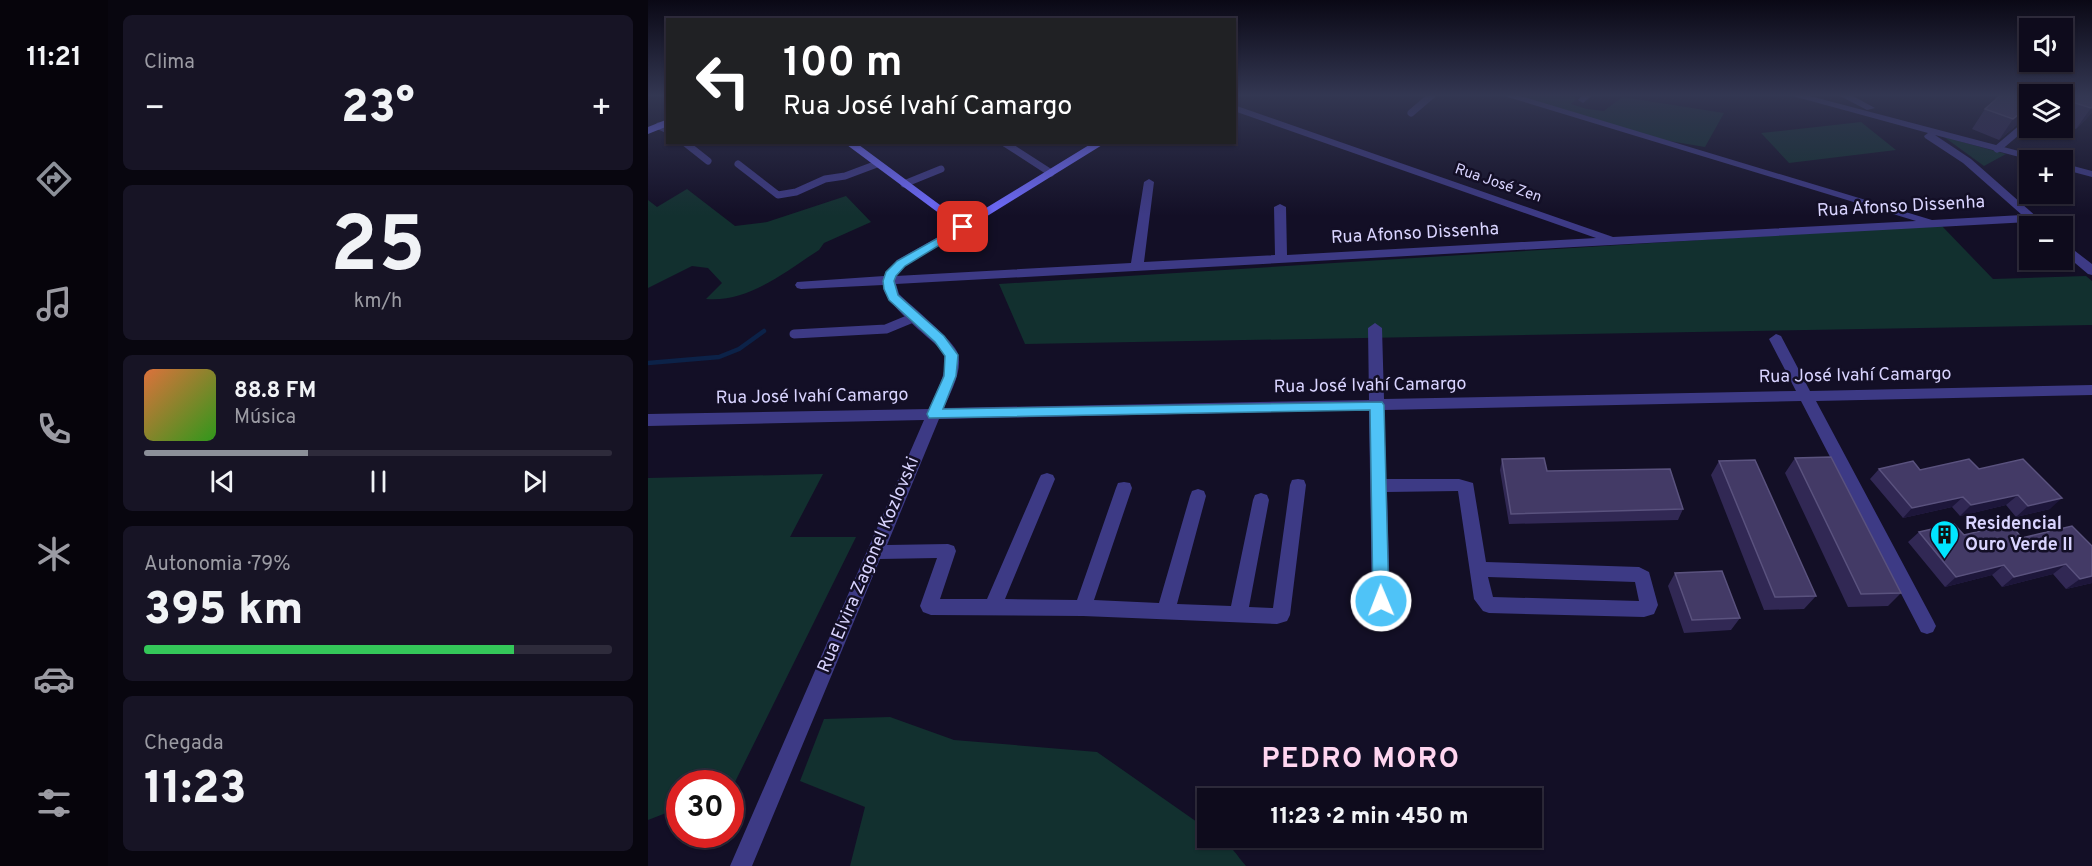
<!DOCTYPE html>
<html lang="pt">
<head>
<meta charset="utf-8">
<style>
	body { margin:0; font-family:Overpass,sans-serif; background:#171425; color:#f1f3f6; height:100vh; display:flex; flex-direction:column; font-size:22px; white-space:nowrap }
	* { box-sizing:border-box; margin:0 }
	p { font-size:20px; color:#9b9ba3 }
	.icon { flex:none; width:33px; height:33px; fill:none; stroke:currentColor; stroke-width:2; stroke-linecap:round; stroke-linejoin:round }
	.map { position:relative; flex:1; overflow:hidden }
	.drawer { display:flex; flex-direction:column; gap:15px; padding:15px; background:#08060f; width:540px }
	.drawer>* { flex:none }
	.top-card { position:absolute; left:18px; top:18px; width:570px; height:126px; border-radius:0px; box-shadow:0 2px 4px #0004,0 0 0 2px #2e2b3b; background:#202124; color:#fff; overflow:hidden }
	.tools { position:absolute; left:1371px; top:18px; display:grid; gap:12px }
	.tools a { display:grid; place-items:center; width:54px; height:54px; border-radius:0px; background:#0e0b1c; box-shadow:0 2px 4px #0004,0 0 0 2px #2e2b3b; font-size:30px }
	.speed { position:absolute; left:18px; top:770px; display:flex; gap:12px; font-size:30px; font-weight:700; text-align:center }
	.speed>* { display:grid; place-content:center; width:78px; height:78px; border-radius:50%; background:#0e0b1c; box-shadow:0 2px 4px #0004,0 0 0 2px #2e2b3b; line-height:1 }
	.speed .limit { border:9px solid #d22; background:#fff; color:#111 }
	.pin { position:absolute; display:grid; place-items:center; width:51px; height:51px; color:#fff; margin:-26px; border-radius:12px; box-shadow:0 3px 9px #0006 }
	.me { position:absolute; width:66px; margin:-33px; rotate:359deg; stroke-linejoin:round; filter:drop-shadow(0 0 4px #0008) }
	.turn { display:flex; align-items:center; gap:21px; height:126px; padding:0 18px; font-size:27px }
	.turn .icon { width:78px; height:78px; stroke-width:2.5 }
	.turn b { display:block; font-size:42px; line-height:51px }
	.big { font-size:45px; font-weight:800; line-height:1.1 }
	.drawer .card { flex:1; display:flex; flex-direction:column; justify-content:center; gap:9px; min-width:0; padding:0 21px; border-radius:9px; background:#171425 }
	.drawer .dial { align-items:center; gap:0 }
	.dial b { font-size:78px; line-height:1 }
	.song { display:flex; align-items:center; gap:18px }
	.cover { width:72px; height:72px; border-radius:9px; background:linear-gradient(135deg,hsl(20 70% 55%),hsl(110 70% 35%)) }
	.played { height:6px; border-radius:3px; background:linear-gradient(90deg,#8c9099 35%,#2e2b3b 35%) }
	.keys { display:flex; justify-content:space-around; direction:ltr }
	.heat { display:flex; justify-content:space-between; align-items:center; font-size:33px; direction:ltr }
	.charge { height:9px; border-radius:4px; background:linear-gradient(90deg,#34c759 79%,#2e2b3b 0) }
	.trip { position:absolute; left:549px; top:788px; width:345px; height:60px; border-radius:0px; background:#0e0b1c; box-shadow:0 2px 4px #0004,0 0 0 2px #2e2b3b; font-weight:800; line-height:60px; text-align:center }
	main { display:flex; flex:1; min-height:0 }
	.tabs { display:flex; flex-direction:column; width:108px; justify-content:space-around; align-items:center; background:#06040b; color:#9b9ba3 }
	.tabs .icon { width:42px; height:42px }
	.tabs .current { color:#8c9099 }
	.tabs b { font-size:27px; color:#f1f3f6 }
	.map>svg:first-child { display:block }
	.green { fill:#12302f }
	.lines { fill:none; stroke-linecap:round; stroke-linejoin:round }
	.stream { stroke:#0c2248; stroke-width:4.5 }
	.lane-far1 { stroke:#3d3a85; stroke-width:7 }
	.lane { stroke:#3d3a85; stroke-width:9 }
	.street { fill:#3d3a85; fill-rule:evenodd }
	.secondary { fill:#6f6bff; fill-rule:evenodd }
	.wall { fill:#312854 }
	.shaded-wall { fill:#1d163a }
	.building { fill:#433a66; stroke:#5a527e; stroke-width:1.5 }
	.route { fill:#4fc3f7; stroke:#337fa1; stroke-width:1.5 }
	.labels { text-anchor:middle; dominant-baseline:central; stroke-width:5; stroke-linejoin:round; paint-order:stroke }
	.far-street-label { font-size:15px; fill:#d9d4ff; stroke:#130f26 }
	.street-label { font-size:18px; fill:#d9d4ff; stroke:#130f26 }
	.poi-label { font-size:18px; font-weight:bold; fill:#d9d4ff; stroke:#130f26; text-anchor:start }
	.near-district-label { font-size:28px; font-weight:bold; letter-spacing:1.5px; fill:#ffd6f0; stroke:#130f26 }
</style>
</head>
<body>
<main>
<nav class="tabs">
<b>11:21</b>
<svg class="icon current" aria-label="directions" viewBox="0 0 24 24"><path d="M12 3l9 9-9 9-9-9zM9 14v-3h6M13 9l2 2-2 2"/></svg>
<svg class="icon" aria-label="music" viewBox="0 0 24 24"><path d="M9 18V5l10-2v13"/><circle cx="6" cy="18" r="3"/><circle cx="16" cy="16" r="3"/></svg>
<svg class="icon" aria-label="phone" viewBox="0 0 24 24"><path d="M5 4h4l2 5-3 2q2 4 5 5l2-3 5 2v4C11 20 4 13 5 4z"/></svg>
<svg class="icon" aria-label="climate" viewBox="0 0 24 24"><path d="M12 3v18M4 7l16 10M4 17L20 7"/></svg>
<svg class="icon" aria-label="car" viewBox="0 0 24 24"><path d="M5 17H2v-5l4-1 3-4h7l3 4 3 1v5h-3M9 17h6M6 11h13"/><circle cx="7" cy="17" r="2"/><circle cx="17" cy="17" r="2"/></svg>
<svg class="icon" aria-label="filters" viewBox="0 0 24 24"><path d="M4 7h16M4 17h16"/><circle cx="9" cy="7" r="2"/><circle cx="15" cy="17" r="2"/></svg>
</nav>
<section class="drawer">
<div class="card"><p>Clima</p>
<div class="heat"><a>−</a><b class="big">23°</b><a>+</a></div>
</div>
<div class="card dial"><b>25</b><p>km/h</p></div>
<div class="card">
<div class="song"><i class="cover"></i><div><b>88.8 FM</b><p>Música</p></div></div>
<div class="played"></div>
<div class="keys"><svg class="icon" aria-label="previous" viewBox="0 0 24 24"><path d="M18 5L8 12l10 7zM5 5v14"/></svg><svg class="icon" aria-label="pause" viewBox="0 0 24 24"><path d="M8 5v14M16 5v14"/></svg><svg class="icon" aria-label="next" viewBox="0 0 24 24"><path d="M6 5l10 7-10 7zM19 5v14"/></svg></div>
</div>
<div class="card"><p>Autonomia · 79%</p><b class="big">395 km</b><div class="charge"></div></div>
<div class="card"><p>Chegada</p><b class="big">11:23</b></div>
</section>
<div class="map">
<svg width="1444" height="866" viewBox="0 0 1444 866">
	<rect width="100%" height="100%" fill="#130f26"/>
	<!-- green -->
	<path class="green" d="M866,95h57l5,4 -5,5 16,5 17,2 18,-14 102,16 -19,34 -42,-7z
		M1213,122l35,28 -107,13 -28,-30z
		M1296,137l62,17 -22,12z
		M39,189l48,37 32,-4 79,-26 25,26 -47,21 -5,7c-34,22 -71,53 -113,49l16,-16 -14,-15 -16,-2 -44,22v-88l9,7z
		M1293,225l52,54 93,-3 6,5v44l-1067,19 -26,-60z
		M175,474l-33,63h66l-124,251 -2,-5h-50l-1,25 -31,12v-342z
		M242,717l64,23 143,12 110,77 1,8c19,0 26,15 38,29h-396l15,-59 -65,-26 24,-62z"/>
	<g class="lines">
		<!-- stream -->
		<path class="stream" d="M0,363l71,-6 20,-8 25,-18"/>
		<!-- lane-far1 -->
		<path class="lane-far1" d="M763,113l21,-18
			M11,126l9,4
			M36,142l24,19
			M355,142l48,31
			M1349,149l33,-28
			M90,164l40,31 18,-3 29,-13 20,-3 32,-12
			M256,184l37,-15"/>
		<!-- lane -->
		<path class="lane" d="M146,334l92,-5 29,-12"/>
		<!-- street -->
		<path class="street" d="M853,95h16l415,125 90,-5 -59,-52 -38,-25 -1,-2 4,-3 -139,-38h17l239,63 1,2h-15l-96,-25 36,24 76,67h-12l-6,-4 -1133,62 3,10c12,12 56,47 59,60 5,17 -8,39 -14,54l425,-8 -1,-72 7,-5 7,5 2,71 412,-8 -27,-52 7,-5 5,2 29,55 282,-6v10l-276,6 117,219 3,6 -3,6 -6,2 -6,-2 -120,-231 -417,9 2,69h73l14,4 13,79 153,5 10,5 9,33 -4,9 -10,3 -155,-4 -6,-2 -9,-12 -16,-108 -71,1 3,109 -3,6 -6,2 -6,-2 -3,-6 -3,-191 -430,9 -52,126 61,-1 6,2 2,5 -16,48h47l52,-120 2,-4 6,-2 6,2 2,4 -50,120 72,1 39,-112 2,-5 6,-1 6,1 2,5 -38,112 65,3 31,-107 2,-5 6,-2 6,2 2,5 -29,108 54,2 22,-106 2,-5 6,-2 6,2 2,5 -20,107 24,1 17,-123 2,-5 6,-1 6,1 2,5 -16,130 -3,6 -10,3 -194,-8 -152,-1 -8,-3 -3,-6 17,-48 -57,1 -128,307h-22l194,-446 -276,6v-12l281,-5c6,-16 23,-42 13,-59 -13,-12 -60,-49 -59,-65l-82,4 -4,-1 -2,-3 2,-3 87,-6 13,-16 66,-37 4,2v4l-62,37 -9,10 235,-13 13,-81 5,-3 5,3 -10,80 131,-7 -1,-48 6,-3 6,3 1,48 309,-17 -362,-127v-6l379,132 303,-16zM840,577l147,5 4,19 -146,-4z
			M934,95h11l-10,8 -5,-3z
			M1190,95h13l24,13 -8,2z
			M1414,163l30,8v6l-30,-8z
			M1414,241l30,23v11l-4,-1 -26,-22z"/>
		<!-- secondary -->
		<path class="secondary" d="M20,119v7l-20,8v-7z
			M195,142h12l108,80 131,-80h13l-144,89z"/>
	</g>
	<!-- wall -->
	<path class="wall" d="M1414,95h30v17l-6,7 -10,10 -14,-5z
		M1337,109l41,8 -27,23 -27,-11z
		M1147,458l106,135 -13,13 -40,1 -63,-134z
		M854,459l45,12 136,38 -5,11 -169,4 -9,-54z
		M1071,461l97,135 -12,13 -40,1 -53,-135z
		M1231,469h100l71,40 -34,8 -10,-12 -46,11 -8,-9 -49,11 -33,-39z
		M1424,526l20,57 -26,6 -13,-15 -51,13 -10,-12 -47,12 -37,-45 11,-10 103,6z
		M1027,573l65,45 -9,12 -47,3 -16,-47z"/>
	<!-- shaded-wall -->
	<path class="shaded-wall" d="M1444,104v8l-6,7 -10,10 15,-21z
		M1382,105v10l-4,2 -27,23 14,-21z
		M1370,495l-12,10 -46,11 11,-11z
		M1315,497l-11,10 -49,11 9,-10z
		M1414,498l-12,11 -34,8 12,-11z
		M1418,564l-13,10 -51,13 12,-10z
		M1356,565l-12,10 -47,12 11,-10z
		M1444,576v7l-26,6 14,-10z"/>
	<!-- building -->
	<path class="building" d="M1353,95h29v10l-17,14 -28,-10z
		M1414,95h30v12l-1,1 -29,-9z
		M1183,457l70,136 -40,1 -66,-136z
		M896,458l3,13 123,-2 13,40 -172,5 -9,-55z
		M1321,459l10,10 44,-10 39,39 -34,8 -10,-11 -47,10 -8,-8 -51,11 -33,-39 34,-8 7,9z
		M1107,460l61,136 -41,1 -56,-136z
		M1306,524l10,11 46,-11 12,14 50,-12 20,20v30l-12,3 -14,-15 -52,13 -10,-12 -48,12 -37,-45z
		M1074,571l18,47 -48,2 -17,-47z"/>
	<!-- sky -->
	<linearGradient id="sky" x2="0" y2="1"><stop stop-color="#0a0815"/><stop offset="0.44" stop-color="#333752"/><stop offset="1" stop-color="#333752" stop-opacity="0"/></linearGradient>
	<rect width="1444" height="216" fill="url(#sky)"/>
	<!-- route -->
	<path class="route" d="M315,224l3,1v4l-61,37 -9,10 -2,5 4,14 46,41 14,19 -2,21 -13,33 439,-7 2,3 5,196 -3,5 -5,3 -6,-3 -2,-5 -3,-191 -441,8 -2,-4 17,-38 1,-20 -10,-14 -46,-42 -5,-11 -1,-8 3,-9 11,-11z"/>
	<!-- icons -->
	<defs>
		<symbol id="building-pin" viewBox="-11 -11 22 30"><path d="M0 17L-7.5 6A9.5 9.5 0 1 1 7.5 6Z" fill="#00e5ff" stroke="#130f26"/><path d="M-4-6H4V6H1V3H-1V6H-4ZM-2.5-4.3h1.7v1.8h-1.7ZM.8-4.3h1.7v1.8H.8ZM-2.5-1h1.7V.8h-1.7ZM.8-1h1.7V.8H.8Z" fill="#111"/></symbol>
	</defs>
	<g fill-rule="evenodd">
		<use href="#building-pin" x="1280" y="518" width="33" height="45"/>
	</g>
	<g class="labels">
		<!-- far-street labels -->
		<g class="far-street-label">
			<text transform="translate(850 184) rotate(19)">Rua José Zen</text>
		</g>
		<!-- street labels -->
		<g class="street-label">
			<text transform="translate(1253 207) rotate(-3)">Rua Afonso Dissenha</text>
			<text transform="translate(767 234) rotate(-3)">Rua Afonso Dissenha</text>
			<text transform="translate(1207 376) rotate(-1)">Rua José Ivahí Camargo</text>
			<text transform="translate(722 386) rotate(-1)">Rua José Ivahí Camargo</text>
			<text transform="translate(164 397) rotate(-1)">Rua José Ivahí Camargo</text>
			<text transform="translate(221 565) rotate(-67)">Rua Elvira Zagonel Kozlovski</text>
		</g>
		<!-- poi labels -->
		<g class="poi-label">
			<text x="1317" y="524">Residencial<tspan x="1317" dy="21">Ouro Verde II</tspan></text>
		</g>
		<!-- near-district labels -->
		<g class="near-district-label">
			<text x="713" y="760">PEDRO MORO</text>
		</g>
	</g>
</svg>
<div class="tools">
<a><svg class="icon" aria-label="sound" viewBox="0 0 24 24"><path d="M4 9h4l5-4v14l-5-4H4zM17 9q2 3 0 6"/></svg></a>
<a><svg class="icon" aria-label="layers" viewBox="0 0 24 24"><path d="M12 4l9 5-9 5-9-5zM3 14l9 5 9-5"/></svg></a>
<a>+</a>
<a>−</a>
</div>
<div class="speed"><div class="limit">30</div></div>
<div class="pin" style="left:315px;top:227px;background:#d93025"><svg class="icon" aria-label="arrive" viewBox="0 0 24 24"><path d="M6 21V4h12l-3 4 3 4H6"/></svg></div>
<svg class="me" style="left:733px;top:601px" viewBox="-20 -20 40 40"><circle r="17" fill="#4fc3f7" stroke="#fff" stroke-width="3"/><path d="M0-11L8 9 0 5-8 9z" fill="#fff"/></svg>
<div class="trip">11:23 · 2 min · 450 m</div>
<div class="top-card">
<div class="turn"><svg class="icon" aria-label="left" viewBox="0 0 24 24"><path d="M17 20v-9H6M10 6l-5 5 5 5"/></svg><div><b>100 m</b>Rua José Ivahí Camargo</div></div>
</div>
</div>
</main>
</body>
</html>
